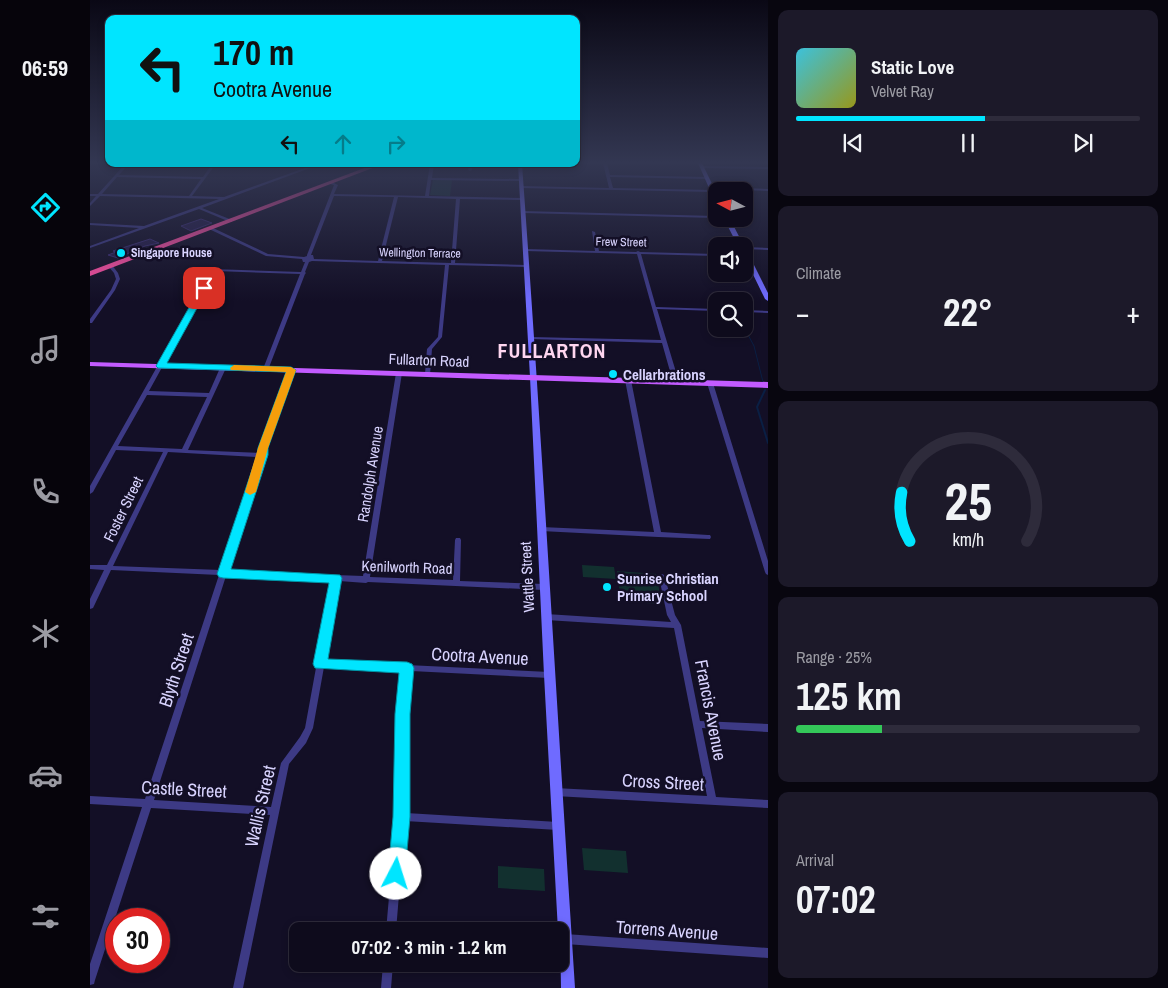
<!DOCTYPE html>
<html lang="en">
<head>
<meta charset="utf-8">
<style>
	body { margin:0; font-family:"Archivo Narrow",sans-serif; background:#1c1929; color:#f1f3f6; height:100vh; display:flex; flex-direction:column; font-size:19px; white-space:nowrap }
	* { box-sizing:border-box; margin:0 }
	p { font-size:16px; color:#9b9ba3 }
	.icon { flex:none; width:28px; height:28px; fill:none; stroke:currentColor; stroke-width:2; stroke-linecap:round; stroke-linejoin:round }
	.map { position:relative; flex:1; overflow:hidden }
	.drawer { display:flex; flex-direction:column; gap:10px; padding:10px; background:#08060f; width:400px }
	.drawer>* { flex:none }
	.hud { position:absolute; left:15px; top:15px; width:475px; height:152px; border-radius:10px; box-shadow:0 2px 8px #0003,0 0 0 1px #2e2b3b; background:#00e5ff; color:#111; overflow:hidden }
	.needle { width:32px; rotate:277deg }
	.tools { position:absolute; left:618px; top:182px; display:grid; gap:10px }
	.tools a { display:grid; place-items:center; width:45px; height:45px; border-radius:10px; background:#0e0b1c; box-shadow:0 2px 8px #0003,0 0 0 1px #2e2b3b; font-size:25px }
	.speed { position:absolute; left:15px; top:908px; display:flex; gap:10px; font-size:25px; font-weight:700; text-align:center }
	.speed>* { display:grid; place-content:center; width:65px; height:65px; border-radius:50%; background:#0e0b1c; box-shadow:0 2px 8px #0003,0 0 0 1px #2e2b3b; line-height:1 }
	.speed .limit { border:8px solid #d22; background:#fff; color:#111 }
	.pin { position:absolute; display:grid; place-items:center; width:42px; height:42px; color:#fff; margin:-21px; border-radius:10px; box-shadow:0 2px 8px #0006 }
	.me { position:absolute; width:55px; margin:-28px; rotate:5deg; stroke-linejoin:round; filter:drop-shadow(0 0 4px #0008) }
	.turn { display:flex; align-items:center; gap:18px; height:105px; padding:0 25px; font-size:22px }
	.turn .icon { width:65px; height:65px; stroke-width:2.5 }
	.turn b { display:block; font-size:35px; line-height:42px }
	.lanes { display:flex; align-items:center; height:48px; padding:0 25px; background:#0003; justify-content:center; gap:25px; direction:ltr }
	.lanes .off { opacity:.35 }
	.big { font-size:38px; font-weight:800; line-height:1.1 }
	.drawer .tile { flex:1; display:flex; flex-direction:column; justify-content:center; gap:8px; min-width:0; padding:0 18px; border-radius:10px; background:#1c1929 }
	.drawer .dial { align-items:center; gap:0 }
	.dial svg { height:130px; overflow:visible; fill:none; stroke:#2e2b3b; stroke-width:7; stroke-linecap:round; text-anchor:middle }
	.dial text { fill:#f1f3f6; stroke:none }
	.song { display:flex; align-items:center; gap:15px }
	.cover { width:60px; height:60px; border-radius:8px; background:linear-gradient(135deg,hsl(190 70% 55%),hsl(60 70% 35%)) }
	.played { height:5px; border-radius:2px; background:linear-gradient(90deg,#00e5ff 55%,#2e2b3b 55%) }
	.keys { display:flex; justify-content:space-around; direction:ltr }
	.heat { display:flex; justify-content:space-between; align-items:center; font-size:28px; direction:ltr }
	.charge { height:8px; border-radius:4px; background:linear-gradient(90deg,#34c759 25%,#2e2b3b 0) }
	.trip { position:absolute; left:199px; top:922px; width:280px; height:50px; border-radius:10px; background:#0e0b1c; box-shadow:0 2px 8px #0003,0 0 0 1px #2e2b3b; font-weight:800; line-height:50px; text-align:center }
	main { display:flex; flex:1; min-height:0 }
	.tabs { display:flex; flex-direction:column; width:90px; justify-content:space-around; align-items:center; background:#06040b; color:#9b9ba3 }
	.tabs .icon { width:35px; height:35px }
	.tabs .active { color:#00e5ff }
	.tabs b { font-size:22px; color:#f1f3f6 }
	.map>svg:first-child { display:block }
	.green { fill:#12302f }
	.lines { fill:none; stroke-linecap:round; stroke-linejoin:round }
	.stream-far1 { stroke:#0a1f44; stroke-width:1 }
	.stream { stroke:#0a1f44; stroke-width:2 }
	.building { fill:#241b47; stroke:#3b2d73 }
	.street { fill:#3d3a85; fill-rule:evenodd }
	.secondary { fill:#6f6bff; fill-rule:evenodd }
	.primary { fill:#c25bff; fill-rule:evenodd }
	.highway { fill:#ff4fa3; fill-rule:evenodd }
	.route { fill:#00e5ff; stroke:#0095a6 }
	.slow { fill:#f59e0b }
	.poi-dot { fill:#00e5ff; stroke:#130f26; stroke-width:2 }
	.labels { text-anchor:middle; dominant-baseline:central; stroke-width:5; stroke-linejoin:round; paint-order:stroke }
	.far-street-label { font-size:12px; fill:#d9d4ff; stroke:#130f26 }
	.far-poi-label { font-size:12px; font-weight:bold; fill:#d9d4ff; stroke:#130f26; text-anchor:start }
	.street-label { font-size:15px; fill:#d9d4ff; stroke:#130f26 }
	.poi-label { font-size:15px; font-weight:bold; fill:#d9d4ff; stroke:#130f26; text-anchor:start }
	.near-street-label { font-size:18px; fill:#d9d4ff; stroke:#130f26 }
	.district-label { font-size:20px; font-weight:bold; letter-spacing:1px; fill:#ffd6f0; stroke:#130f26 }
</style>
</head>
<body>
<main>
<nav class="tabs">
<b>06:59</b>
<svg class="icon active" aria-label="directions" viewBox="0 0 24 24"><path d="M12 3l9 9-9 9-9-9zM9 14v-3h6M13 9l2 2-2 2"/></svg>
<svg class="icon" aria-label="music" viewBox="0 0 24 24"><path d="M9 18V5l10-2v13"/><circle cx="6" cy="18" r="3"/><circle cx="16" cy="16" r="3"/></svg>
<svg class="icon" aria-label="phone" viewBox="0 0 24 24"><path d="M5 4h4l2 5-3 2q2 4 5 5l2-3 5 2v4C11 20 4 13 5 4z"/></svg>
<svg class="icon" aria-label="climate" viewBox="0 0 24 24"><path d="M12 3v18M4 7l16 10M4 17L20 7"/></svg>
<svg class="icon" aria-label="car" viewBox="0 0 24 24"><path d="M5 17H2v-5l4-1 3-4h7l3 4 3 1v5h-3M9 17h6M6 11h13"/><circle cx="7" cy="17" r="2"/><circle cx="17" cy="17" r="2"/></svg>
<svg class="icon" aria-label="filters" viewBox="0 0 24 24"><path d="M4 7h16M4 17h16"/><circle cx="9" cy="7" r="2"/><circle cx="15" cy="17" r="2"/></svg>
</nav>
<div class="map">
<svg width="678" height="988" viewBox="0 0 678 988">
	<rect width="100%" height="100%" fill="#130f26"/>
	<!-- green -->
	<path class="green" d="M343,180h19l-2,16 -20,-1z
		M492,565l32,2 2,12 -33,-2z
		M527,571l40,3 4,30 -35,-2 -1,-5 -5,-1z
		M492,848l44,3 2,22 -44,-3z
		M408,866l46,3 1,22 -47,-3z"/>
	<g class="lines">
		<!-- stream-far1 -->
		<path class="stream-far1" d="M655,329l9,17 9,36"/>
		<!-- stream -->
		<path class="stream" d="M675,390l-8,17 11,36"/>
	</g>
	<!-- building -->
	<path class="building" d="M111,219l11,4 -21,8 -10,-5z
		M60,239l9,4 -14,3 -27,12 -10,-3 8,-3 -3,-1z"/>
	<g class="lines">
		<!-- street -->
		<path class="street" d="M513,163h4l3,12 97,2 2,1 -2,1 -97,-2 3,11 100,2 2,1 -2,1 -192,-4 -2,-1 2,-1 88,2z
			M35,164h4l-10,11 84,2 9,-13h4l-24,32 32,1 92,-33h5l-119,44 30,12v2h-2l-31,-13 -109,39v-2l49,-18 -49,-3v-2l54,3 75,-27 -119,-3 -10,10v-3l6,-7h-6v-2h8zM27,177l84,2 -12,17 -87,-2z
			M340,164h4l-2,14 89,1 1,1 -2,1 -89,-1 -2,16 94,2v2h-1l-62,-1 -5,64 72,2 2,1 -2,1 -78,-2 -7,72 -10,12 -2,26 -2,1 -3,-2 2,-25 11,-12 7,-72 -133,-4 -3,1 -4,10 1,1 -1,1 -37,96 -2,1 -3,-2 37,-95 -85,-3 -66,120 60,2 11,-25 3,-2 2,1 1,1 -38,82 71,3 1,-5 28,-78 1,-1h4l1,1 -28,78 -1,7 -37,116 135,5 33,-203 1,-1h4l1,1 -32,204 83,3 2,-40 1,-2h4l1,2 -1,41 84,3 2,1 2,2 -2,2 -2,1 -176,-8 -2,1 -27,-2 -14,80 224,11 3,1 1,2 -1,2 -3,1 -138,-7 -5,43v99l152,9 3,1 2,3 -2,3 -3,1 -153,-9 -9,110h-10l10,-114 2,-103 5,-43 -79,-4 -11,61 -7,15 -17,21 -46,224h-10l37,-173 -119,-7 -56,172 -1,4 -4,1v-21l52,-157 -52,-3v-8l55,3 74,-224 -108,-5 -17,36 -1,2 -3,1v-10l14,-29 -14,-1v-4h17l56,-113 -47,-2 -23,42 -3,2v-8l122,-217 89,3 4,-10h-2l-1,-3 -36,-3 -57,-27v-2h2l57,27 36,3 3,-1v-1l27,-70 -4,-1v-2h2l6,3 -4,9 91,2zM244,196l60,1 -16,64 -64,-2 -1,-4h-2zM308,197l58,2 -5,64 -69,-2zM57,395l60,2 -25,52 -64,-3zM78,452l90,5 -37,113 -108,-4zM136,576l106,4 -27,148 -5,9 -19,26 -10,44 -117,-7z
			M379,164h4l-1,6 -2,1 -2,-1z
			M610,166l68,1v2l-67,-1h-1z
			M622,187l56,2v2l-57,-2 -1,-1z
			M432,211l194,5v2l-193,-5h-1z
			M502,231l3,1 4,19 37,1 2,-1 2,1 76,2v2l-75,-2 15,53 60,2v2l-59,-2 22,73 -1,1 -2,1 -3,-2 -11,-39 -131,-4 -2,-1 2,-1 130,3 -24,-86 -112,-3 -2,-1 2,-1 70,2z
			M654,247l24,1v2l-24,-1z
			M18,265h4l6,8 2,6 -5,11 -23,33h-2v-4l21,-29 5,-11 -2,-6 -6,-7z
			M654,310l24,1v2l-24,-1z
			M538,378l3,2 30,152 47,3h2l1,2 -1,2 -52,-2 -117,-6 -3,-2 3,-2 113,5 -29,-152z
			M620,381l3,2 55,178v14l-2,-1 -1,-2 -58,-189z
			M572,574l2,1 1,2 10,38 6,10 19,96 68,3v8l-66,-4 14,69 52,3v8l-213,-12 -3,-1 -1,-3 1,-3 3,-1 152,8 -33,-168 -128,-8 -3,-1 -1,-2 1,-2 3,-1 125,8 -4,-7 -8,-38 1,-2z
			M475,934l203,14v10l-203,-14 -4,-1 -1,-4 1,-4z
			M293,964h10l-2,24h-10z"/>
		<!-- secondary -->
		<path class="secondary" d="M608,163h4l14,29v6l-3,-1z
			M428,164h4c20,275 35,549 53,824h-14l-1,-57h-2l-14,-256 -14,-298z
			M634,219h6l14,27h-6z
			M654,249l3,2 21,42v8l-3,-2 -21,-43z"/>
		<!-- primary -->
		<path class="primary" d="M0,362l678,20v6l-678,-22z"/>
		<!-- highway -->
		<path class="highway" d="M285,164h8l-293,112v-5z"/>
	</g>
	<!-- sky -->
	<linearGradient id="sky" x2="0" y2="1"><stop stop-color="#0a0815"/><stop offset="0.54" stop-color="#333752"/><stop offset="1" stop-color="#333752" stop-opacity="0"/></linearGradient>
	<rect width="678" height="301" fill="url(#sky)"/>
	<!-- route -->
	<path class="route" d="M114,285l4,3 -41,75 124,4 5,3 -28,78v7l-37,114 109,6 2,3 -14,81 79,3 5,2 2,4 -4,46v103l-5,57 -3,6 -6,3 -6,-3 -2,-6 5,-57 2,-103 4,-41 -84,-5 -2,-4 16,-81 -106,-5 -4,-1 -2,-3 40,-119 1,-7 28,-76 -128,-4 -2,-2 44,-78z"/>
	<!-- slow -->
	<path class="slow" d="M144,365l57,2 5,3 -28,78 -12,44 -6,3 -5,-3 13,-44 28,-76 -55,-2 -1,-2z"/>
	<!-- markers -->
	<g class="poi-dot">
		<circle cx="31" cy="253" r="5"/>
		<circle cx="523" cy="374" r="5"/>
		<circle cx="517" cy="587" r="5"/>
	</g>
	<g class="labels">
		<!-- far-street labels -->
		<g class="far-street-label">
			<text transform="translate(531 242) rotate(1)">Frew Street</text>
			<text transform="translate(330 253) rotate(1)">Wellington Terrace</text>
		</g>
		<!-- far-poi labels -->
		<g class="far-poi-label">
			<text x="41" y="253">Singapore House</text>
		</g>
		<!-- street labels -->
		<g class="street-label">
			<text transform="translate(339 360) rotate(2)">Fullarton Road</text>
			<text transform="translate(280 474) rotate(-81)">Randolph Avenue</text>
			<text transform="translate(33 509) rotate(-64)">Foster Street</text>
			<text transform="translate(317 567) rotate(2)">Kenilworth Road</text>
			<text transform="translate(437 577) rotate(-93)">Wattle Street</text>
		</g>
		<!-- poi labels -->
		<g class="poi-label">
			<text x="533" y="374">Cellarbrations</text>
			<text x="527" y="578">Sunrise Christian<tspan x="527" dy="17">Primary School</tspan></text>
		</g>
		<!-- near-street labels -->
		<g class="near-street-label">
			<text transform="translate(390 656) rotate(3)">Cootra Avenue</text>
			<text transform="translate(86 670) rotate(-72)">Blyth Street</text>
			<text transform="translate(621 710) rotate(79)">Francis Avenue</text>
			<text transform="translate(573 782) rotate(3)">Cross Street</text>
			<text transform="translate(94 789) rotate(3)">Castle Street</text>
			<text transform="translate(170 806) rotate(-77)">Wallis Street</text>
			<text transform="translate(577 930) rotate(4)">Torrens Avenue</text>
		</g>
		<!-- district labels -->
		<g class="district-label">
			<text x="462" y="350">FULLARTON</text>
		</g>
	</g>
</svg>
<div class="tools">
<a><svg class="needle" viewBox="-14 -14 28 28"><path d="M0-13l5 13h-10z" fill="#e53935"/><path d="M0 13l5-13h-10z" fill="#9b9ba3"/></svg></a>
<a><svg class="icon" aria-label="sound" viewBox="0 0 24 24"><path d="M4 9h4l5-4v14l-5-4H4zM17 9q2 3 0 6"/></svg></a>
<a><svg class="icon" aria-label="search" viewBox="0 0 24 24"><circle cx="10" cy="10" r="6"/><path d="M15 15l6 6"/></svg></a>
</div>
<div class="speed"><div class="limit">30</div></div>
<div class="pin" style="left:114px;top:288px;background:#d93025"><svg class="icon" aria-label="arrive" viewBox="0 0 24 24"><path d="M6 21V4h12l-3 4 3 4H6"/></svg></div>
<svg class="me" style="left:306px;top:874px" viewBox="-20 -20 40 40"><circle r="19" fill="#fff"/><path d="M0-13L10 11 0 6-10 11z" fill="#00e5ff"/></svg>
<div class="trip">07:02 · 3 min · 1.2 km</div>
<div class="hud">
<div class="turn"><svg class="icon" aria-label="left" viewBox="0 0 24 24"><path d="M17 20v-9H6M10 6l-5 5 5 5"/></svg><div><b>170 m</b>Cootra Avenue</div></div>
<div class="lanes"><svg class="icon" aria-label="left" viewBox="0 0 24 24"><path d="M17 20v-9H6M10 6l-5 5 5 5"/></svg><svg class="icon off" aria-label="ahead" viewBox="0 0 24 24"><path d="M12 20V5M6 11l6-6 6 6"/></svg><svg class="icon off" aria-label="right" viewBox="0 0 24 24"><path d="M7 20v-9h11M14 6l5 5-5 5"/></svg></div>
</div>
</div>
<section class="drawer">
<div class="tile">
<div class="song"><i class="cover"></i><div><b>Static Love</b><p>Velvet Ray</p></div></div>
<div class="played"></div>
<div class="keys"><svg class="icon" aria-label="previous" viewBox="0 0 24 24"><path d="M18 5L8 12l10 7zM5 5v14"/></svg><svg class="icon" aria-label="pause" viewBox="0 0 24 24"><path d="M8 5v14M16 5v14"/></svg><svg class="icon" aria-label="next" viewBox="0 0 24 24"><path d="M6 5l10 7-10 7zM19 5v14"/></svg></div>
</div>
<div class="tile"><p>Climate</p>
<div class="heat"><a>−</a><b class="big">22°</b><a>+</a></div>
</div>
<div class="tile dial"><svg viewBox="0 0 100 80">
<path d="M14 69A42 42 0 1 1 86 69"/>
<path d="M14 69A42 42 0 0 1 9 39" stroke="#00e5ff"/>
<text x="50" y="56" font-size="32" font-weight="700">25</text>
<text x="50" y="72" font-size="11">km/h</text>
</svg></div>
<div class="tile"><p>Range · 25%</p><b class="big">125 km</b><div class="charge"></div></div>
<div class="tile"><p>Arrival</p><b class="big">07:02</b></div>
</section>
</main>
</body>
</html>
